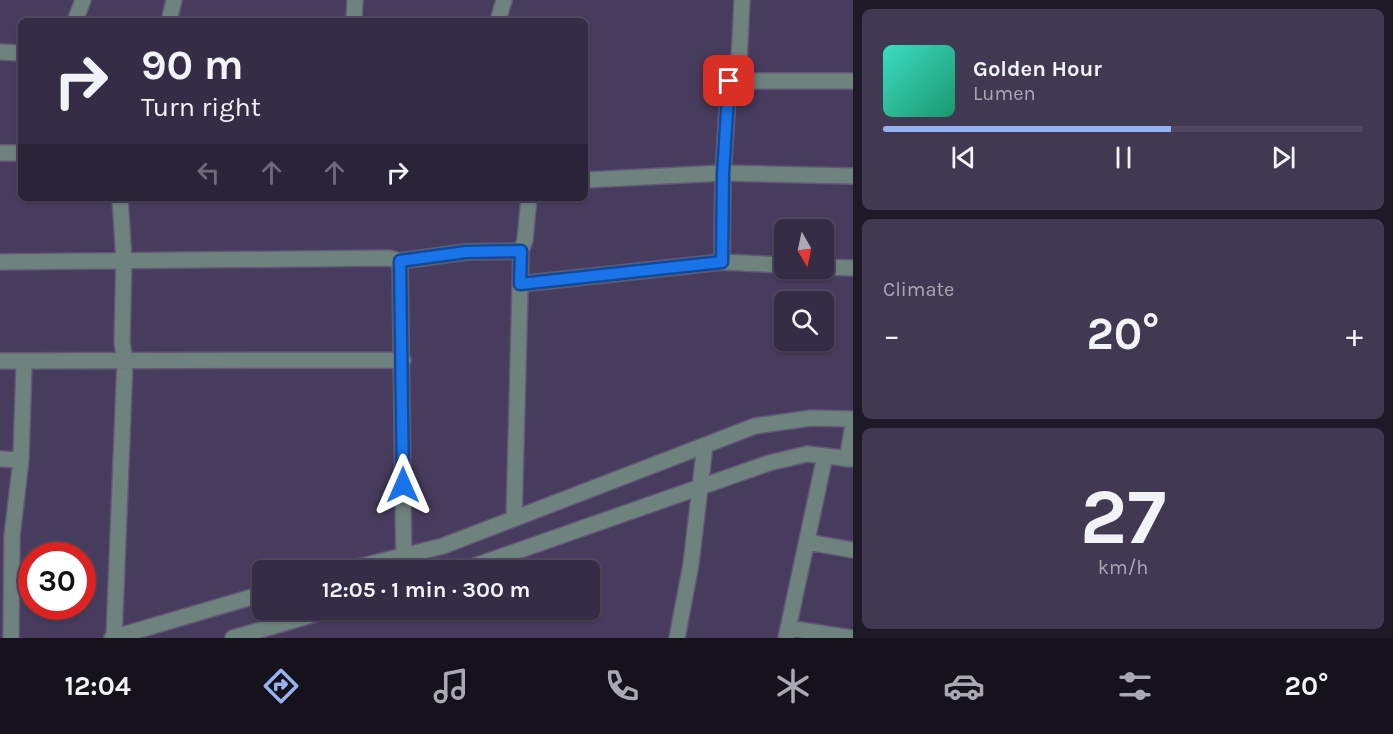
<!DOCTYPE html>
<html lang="en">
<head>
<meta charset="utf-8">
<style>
	body { margin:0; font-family:Karla,sans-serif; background:#403951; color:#f1f3f6; height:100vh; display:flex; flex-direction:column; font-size:22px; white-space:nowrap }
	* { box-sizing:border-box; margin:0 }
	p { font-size:20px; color:#aaa8b3 }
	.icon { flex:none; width:33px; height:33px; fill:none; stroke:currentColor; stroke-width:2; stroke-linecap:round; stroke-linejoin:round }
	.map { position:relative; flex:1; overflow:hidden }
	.panel { display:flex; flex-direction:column; gap:9px; padding:9px; background:#1d1926; width:540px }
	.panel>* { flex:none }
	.banner { position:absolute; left:18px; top:18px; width:570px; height:183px; border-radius:9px; box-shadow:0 2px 4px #0004,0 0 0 2px #4f495f; background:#352d46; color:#f1f3f6; overflow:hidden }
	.needle { width:39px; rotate:171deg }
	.fabs { position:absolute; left:774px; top:219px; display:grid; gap:12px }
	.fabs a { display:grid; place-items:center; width:60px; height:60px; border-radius:9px; background:#352d46; box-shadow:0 2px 4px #0004,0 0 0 2px #4f495f; font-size:30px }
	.speed { position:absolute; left:18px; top:542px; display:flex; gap:12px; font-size:30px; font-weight:700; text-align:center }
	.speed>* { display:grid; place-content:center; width:78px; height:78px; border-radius:50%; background:#352d46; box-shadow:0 2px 4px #0004,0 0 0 2px #4f495f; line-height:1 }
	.speed .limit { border:9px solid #d22; background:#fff; color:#111 }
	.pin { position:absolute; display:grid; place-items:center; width:51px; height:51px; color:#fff; margin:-26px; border-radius:12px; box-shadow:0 3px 9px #0006 }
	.me { position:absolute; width:66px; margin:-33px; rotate:0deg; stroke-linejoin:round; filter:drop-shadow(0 0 4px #0008) }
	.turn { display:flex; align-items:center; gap:21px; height:126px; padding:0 24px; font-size:27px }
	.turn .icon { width:78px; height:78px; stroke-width:2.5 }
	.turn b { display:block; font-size:42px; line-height:51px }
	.lanes { display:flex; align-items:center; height:57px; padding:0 24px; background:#0003; justify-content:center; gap:30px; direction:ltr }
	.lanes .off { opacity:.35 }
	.big { font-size:45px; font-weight:700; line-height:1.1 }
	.panel .tile { flex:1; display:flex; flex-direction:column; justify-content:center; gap:9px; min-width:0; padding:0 21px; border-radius:9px; background:#403951 }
	.panel .dial { align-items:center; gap:0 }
	.dial b { font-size:78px; line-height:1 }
	.song { display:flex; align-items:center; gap:18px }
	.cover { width:72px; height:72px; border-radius:9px; background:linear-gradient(135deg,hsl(170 70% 55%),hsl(160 70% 35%)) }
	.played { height:6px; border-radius:3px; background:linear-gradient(90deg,#95b2f1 60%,#4f495f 60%) }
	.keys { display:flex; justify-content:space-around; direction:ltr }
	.heat { display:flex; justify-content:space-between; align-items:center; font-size:33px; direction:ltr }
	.trip { position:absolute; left:252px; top:560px; width:348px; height:60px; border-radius:9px; background:#352d46; box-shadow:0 2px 4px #0004,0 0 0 2px #4f495f; font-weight:700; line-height:60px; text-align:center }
	.menu { display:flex; height:96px; justify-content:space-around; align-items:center; background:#15121c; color:#aaa8b3 }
	.menu .icon { width:42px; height:42px }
	.menu .selected { color:#95b2f1 }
	.menu b { font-size:27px; color:#f1f3f6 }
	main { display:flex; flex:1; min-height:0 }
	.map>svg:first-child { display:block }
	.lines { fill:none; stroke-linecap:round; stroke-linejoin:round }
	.minor-casing { stroke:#625876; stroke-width:18 }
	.minor { stroke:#6e837e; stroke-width:15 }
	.route-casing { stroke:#114b97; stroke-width:15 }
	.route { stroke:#1a73e8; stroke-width:10 }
</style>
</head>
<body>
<main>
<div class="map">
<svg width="853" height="638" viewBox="0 0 853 638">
	<rect width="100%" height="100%" fill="#473c5d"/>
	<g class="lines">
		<defs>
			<path id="minor" d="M75,21l8,-21
				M169,21l5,-21
				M354,21l1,-21
				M498,21l6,-21
				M0,52l21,1
				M738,81l4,-81
				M0,153h21
				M585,180l138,-7 130,3
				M400,261l4,309
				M0,262l389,-4 11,3 66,-9 55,-1
				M784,265l-62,-3 1,-89 6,-92h124
				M824,267l29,1
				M520,284l202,-22
				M0,361l403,-1
				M0,459l21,1
				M847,459l6,-34
				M514,519l7,-268 4,-11 4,-42
				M807,542l46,8
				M346,570l97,-24 312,-120 56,-8 42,1
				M463,570l306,-107 38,-9 46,5
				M788,628l64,10
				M11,638l1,-102 9,-76 3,-97
				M112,638l150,-44
				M114,638l11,-277 -3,-19 2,-82 -4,-62
				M233,638l99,-29
				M677,638l14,-74 14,-119
				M786,638l39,-182"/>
		</defs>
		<!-- minor casing -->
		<use href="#minor" class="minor-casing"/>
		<!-- minor -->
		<use href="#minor" class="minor"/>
	</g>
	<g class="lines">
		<defs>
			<path id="route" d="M403,485l-3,-224 66,-9 55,-1 -1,33 202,-22 1,-89 6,-92"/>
		</defs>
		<!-- route casing -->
		<use href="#route" class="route-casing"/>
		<!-- route -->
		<use href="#route" class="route"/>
	</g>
</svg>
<div class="fabs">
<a><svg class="needle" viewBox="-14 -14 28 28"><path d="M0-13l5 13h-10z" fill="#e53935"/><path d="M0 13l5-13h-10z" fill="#aaa8b3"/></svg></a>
<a><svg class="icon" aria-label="search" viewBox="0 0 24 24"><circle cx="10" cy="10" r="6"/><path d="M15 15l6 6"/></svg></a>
</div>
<div class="speed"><div class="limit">30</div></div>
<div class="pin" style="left:729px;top:81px;background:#d93025"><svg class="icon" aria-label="arrive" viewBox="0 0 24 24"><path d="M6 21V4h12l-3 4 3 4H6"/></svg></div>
<svg class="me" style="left:403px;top:485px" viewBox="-20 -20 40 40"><path d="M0-17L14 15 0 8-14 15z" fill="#1a73e8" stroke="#fff" stroke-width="4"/></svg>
<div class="trip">12:05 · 1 min · 300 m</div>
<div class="banner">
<div class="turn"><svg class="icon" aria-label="right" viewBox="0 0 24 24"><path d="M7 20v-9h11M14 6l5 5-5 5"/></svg><div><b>90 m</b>Turn right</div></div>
<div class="lanes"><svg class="icon off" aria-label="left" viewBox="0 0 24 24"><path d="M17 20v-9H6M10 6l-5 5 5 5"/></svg><svg class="icon off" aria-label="ahead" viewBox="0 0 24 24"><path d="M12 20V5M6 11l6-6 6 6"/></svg><svg class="icon off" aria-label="ahead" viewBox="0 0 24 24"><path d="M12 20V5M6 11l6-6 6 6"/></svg><svg class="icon" aria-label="right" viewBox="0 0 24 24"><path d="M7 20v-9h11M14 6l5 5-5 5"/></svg></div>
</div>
</div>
<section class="panel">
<div class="tile">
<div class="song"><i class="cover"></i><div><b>Golden Hour</b><p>Lumen</p></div></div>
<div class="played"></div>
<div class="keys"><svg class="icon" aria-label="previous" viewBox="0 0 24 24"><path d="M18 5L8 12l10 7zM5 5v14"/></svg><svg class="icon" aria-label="pause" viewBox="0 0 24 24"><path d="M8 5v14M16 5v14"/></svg><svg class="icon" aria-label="next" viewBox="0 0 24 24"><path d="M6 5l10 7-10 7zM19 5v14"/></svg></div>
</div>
<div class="tile"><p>Climate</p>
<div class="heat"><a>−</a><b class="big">20°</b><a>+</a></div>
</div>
<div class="tile dial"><b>27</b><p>km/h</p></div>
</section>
</main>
<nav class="menu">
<b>12:04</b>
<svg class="icon selected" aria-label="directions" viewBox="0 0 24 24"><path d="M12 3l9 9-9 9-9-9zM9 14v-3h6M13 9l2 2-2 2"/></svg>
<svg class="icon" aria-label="music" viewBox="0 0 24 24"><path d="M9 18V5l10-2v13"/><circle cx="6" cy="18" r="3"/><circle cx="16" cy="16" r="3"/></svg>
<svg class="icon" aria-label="phone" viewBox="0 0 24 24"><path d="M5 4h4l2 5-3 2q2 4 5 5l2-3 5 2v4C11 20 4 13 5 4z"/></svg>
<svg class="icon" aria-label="climate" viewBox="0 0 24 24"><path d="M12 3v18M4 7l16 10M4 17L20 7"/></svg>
<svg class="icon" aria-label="car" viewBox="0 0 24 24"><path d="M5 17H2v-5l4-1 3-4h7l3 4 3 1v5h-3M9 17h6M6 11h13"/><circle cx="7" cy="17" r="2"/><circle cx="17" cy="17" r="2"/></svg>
<svg class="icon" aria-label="filters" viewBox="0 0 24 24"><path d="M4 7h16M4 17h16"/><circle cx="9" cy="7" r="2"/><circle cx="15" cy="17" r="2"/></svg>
<b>20°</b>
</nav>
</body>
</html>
